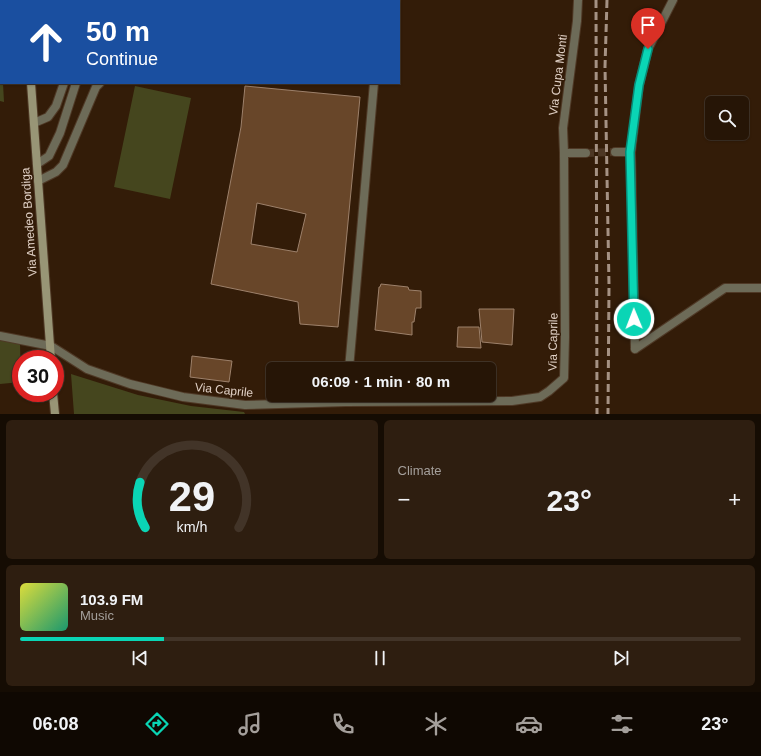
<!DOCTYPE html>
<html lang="en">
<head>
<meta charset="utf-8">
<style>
	body { margin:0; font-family:Arial,sans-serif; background:#2e1e10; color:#f1f3f6; height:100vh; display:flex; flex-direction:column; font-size:15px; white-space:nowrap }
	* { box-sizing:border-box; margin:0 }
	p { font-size:13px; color:#a49f9b }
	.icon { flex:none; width:22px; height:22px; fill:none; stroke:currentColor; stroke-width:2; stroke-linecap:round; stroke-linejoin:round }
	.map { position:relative; height:414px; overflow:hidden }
	.side { display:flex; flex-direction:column; gap:6px; padding:6px; background:#150c03; flex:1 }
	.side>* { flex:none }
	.guide { position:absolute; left:0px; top:0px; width:400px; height:84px; box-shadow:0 1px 3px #0004,0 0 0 1px #423428; background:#1a4fa0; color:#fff; overflow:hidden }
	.tools { position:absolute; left:705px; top:96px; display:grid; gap:8px }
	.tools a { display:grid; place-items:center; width:44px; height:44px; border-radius:6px; background:#261506; box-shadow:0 1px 3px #0004,0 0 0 1px #423428; font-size:20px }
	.speed { position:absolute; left:12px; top:350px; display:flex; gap:8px; font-size:20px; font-weight:700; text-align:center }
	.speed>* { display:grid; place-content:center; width:52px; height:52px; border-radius:50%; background:#261506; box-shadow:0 1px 3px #0004,0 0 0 1px #423428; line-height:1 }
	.speed .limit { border:6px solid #d22; background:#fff; color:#111 }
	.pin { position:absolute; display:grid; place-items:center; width:34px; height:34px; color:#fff; margin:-41px -17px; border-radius:50% 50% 50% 0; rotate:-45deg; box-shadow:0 0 4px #0007 }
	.pin .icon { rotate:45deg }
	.me { position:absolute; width:44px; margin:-22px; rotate:359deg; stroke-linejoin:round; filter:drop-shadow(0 0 3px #0008) }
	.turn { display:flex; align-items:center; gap:14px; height:84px; padding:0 20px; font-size:18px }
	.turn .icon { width:52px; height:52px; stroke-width:2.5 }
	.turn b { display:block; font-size:28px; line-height:34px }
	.big { font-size:30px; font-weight:700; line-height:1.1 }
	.side .card { flex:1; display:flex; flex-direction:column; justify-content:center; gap:6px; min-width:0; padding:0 14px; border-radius:6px; background:#2e1e10 }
	.side .dial { align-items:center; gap:0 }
	.dial svg { height:104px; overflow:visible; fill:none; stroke:#423428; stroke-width:7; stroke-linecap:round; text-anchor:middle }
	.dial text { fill:#f1f3f6; stroke:none }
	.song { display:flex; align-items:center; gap:12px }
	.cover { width:48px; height:48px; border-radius:6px; background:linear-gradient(135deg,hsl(60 70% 55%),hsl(160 70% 35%)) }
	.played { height:4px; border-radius:2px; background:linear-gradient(90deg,#0ad5b5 20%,#423428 20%) }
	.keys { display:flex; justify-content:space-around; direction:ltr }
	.heat { display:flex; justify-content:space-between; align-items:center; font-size:22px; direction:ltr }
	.side .tiles { flex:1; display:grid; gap:6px; grid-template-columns:1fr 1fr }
	.card:last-child { grid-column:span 2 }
	.trip { position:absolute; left:266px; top:362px; width:230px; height:40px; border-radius:6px; background:#261506; box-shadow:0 1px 3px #0004,0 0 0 1px #423428; font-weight:700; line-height:40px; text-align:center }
	.dock { display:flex; height:64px; justify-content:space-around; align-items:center; background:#0f0802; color:#a49f9b }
	.dock .icon { width:28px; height:28px }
	.dock .current { color:#0ad5b5 }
	.dock b { font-size:18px; color:#f1f3f6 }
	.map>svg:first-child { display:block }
	.green { fill:#45461e }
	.building { fill:#684629; stroke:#9d816b; fill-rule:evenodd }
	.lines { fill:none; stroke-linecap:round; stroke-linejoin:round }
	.street-tunnel { stroke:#4d3724; stroke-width:8; stroke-dasharray:8 4; stroke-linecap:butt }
	.lane-casing { stroke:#4f3926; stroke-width:10 }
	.street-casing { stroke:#4f3926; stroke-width:10 }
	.secondary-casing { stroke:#4f3926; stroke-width:10 }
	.lane { stroke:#6d6b58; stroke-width:8 }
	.street { stroke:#6d6b58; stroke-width:8 }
	.secondary { stroke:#989576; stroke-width:8 }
	.rail { stroke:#a59284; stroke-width:3; stroke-dasharray:8 4; stroke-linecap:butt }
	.route-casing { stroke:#068a76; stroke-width:10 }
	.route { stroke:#0ad5b5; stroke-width:7 }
	.labels { text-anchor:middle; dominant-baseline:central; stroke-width:3; stroke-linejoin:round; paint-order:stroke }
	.street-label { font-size:12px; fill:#e0d0c5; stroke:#331c08 }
</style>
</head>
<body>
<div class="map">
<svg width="761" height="414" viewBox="0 0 761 414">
	<rect width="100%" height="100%" fill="#331c08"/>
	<!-- green -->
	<path class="green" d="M0,38l1,45h2l1,19 -4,-1z
		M135,86l56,12 -21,101 -56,-12z
		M0,340l20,3 1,39 -21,2z
		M71,374l67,21 53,11 53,6 1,2h-171z"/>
	<!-- building -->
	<path class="building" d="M245,86l115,11 -22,230 -38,-3 -2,-22 -87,-18 30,-157zM257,203l49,11 -9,38 -46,-8z
		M381,284l27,3 1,3 12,1v17h-5l-2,14h-2v13l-37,-5 4,-43h1z
		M479,309h35l-2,36 -30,-3z
		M458,327h21l2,21 -24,-1z
		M192,356l40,5 -3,21 -39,-5z"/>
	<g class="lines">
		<!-- street-tunnel -->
		<path class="street-tunnel" d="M586,153l29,-1"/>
		<defs>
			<path id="lane" d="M69,0l1,1
				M100,1v-1
				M119,1v-1
				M133,1l1,-1
				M34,123l14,-6 8,-11 8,-23
				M37,164l12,-8 11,-23 16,-50
				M38,181l18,-9 7,-7 33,-78 4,-4
				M349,369l25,-286"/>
			<path id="street" d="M615,152h16
				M564,153l-1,-25 14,-107 1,-21
				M0,336l51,10 36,23 43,15 53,13 62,8 101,-3 166,-1 28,-4 9,-6 15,-13 1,-41 -1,-184h22
				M635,349l-4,-197 8,-67 9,-36 25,-49
				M635,349l90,-61h36"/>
			<path id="secondary" d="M26,0v1
				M31,83l20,276
				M53,393l2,21"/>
		</defs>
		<!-- lane casing -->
		<use href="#lane" class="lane-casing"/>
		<!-- street casing -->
		<use href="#street" class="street-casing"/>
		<!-- secondary casing -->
		<use href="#secondary" class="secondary-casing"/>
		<!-- lane -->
		<use href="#lane" class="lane"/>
		<!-- street -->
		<use href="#street" class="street"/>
		<!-- secondary -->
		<use href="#secondary" class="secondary"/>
		<!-- rail -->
		<path class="rail" d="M596,0l1,414
			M607,0l-2,67 4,218 -1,129"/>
	</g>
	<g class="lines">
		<defs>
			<path id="route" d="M634,319l-4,-167 9,-67 9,-36"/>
		</defs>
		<!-- route casing -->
		<use href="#route" class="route-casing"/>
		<!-- route -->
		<use href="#route" class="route"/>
	</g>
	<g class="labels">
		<!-- street labels -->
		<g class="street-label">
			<text transform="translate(558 75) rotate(-83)">Via Cupa Monti</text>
			<text transform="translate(29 222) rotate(-94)">Via Amedeo Bordiga</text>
			<text transform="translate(553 342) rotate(-89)">Via Caprile</text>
			<text transform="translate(224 390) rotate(6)">Via Caprile</text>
		</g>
	</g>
</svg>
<div class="tools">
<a><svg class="icon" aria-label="search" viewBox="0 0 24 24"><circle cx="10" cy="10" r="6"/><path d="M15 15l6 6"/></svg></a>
</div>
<div class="speed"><div class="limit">30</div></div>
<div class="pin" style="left:648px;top:49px;background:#d93025"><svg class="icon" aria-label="arrive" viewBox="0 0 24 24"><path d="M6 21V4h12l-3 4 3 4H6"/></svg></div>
<svg class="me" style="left:634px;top:319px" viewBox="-20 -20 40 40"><circle r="17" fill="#0ad5b5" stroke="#fff" stroke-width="3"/><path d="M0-11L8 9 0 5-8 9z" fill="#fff"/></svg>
<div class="trip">06:09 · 1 min · 80 m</div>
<div class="guide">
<div class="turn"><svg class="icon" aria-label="ahead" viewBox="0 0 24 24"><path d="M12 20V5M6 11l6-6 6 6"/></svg><div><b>50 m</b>Continue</div></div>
</div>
</div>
<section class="side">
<div class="tiles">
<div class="card dial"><svg viewBox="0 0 100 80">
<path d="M14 69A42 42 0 1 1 86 69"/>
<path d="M14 69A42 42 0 0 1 10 34" stroke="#0ad5b5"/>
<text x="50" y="56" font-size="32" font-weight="700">29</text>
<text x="50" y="72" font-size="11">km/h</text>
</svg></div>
<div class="card"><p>Climate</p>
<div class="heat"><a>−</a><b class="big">23°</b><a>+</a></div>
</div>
<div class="card">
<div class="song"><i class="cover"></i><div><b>103.9 FM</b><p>Music</p></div></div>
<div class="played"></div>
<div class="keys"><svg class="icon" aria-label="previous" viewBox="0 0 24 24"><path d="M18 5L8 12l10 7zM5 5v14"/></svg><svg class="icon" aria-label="pause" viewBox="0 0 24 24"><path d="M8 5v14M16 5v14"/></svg><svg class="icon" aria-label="next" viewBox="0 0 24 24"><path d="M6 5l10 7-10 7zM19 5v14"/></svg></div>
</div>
</div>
</section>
<nav class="dock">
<b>06:08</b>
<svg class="icon current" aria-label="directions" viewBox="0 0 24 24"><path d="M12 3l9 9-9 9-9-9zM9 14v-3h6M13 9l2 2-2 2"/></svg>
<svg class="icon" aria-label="music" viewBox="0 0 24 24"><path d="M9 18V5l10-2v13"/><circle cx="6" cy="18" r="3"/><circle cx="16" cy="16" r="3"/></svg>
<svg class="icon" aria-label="phone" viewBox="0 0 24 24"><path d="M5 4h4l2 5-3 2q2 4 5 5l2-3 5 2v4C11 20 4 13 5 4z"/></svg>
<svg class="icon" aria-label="climate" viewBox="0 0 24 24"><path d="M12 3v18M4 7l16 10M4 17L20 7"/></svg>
<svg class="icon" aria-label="car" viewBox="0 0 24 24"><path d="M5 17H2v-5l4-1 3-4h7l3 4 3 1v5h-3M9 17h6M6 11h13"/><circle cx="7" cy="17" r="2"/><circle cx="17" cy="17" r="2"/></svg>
<svg class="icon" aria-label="filters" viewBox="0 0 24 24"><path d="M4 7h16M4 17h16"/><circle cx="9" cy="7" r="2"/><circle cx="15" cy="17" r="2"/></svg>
<b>23°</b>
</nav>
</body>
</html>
